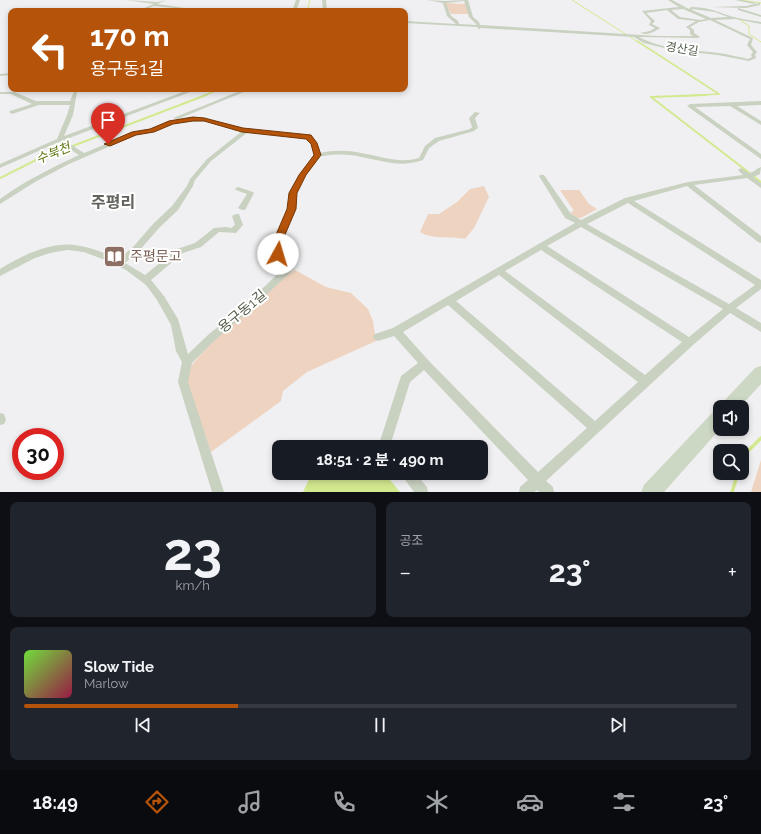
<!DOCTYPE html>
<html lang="ko">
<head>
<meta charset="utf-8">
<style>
	body { margin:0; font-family:Raleway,"Noto Sans KR",sans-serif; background:#20242c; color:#f1f3f6; height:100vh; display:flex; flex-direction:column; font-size:15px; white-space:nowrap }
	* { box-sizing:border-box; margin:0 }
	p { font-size:13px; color:#9ea1a6 }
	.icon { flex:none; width:22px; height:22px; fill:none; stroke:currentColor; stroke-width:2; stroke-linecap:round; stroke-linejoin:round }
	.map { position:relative; height:492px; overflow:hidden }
	.details { display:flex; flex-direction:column; gap:10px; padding:10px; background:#0d0f14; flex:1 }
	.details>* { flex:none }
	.hud { position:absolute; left:8px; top:8px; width:400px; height:84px; border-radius:8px; box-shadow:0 2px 6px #0003; background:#b45309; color:#fff; overflow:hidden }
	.controls { position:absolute; left:713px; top:400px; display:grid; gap:8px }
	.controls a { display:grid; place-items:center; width:36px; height:36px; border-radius:8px; background:#171b24; box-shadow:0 2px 6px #0003; font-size:20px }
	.speed { position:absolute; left:12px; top:428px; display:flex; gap:8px; font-size:20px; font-weight:700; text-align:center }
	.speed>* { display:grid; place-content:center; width:52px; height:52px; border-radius:50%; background:#171b24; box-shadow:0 2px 6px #0003; line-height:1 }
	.speed .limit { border:6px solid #d22; background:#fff; color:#111 }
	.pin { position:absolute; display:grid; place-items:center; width:34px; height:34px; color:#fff; margin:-41px -17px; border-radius:50% 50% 50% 0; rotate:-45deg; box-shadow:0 0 4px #0007 }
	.pin .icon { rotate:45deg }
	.me { position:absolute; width:44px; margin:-22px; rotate:6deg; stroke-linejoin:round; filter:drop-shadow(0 0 3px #0008) }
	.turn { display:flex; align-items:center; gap:14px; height:84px; padding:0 16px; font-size:18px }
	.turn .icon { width:52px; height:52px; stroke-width:2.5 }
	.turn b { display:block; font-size:28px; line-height:34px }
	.big { font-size:30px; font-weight:700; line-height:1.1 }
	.details .tile { flex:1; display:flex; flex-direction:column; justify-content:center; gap:6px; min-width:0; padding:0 14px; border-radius:8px; background:#20242c }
	.details .dial { align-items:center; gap:0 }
	.dial b { font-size:52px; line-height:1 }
	.song { display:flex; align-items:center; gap:12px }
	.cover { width:48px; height:48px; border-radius:6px; background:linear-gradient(135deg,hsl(100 70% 55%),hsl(340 70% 35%)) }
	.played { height:4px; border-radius:2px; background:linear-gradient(90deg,#b45309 30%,#363941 30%) }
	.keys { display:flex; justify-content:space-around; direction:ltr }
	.heat { display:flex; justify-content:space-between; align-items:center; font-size:22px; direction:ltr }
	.details .tiles { flex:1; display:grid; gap:10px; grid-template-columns:1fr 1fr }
	.tile:last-child { grid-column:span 2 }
	.trip { position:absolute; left:272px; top:440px; width:216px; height:40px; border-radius:8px; background:#171b24; box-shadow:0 2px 6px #0003; font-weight:700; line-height:40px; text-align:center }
	.dock { display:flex; height:64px; justify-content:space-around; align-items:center; background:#090b0e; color:#9ea1a6 }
	.dock .icon { width:28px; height:28px }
	.dock .selected { color:#b45309 }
	.dock b { font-size:18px; color:#f1f3f6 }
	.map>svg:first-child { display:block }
	.green { fill:#eed4c0 }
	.water { fill:#d3e98f }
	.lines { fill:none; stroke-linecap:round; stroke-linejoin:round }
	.stream-far3 { stroke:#d3e98f; stroke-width:1 }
	.stream-far2 { stroke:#d3e98f; stroke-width:1.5 }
	.stream-far1 { stroke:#d3e98f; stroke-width:2 }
	.stream { stroke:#d3e98f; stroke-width:3.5 }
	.street { fill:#c9d1c1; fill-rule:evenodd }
	.secondary { fill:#ccd8c3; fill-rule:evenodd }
	.route { fill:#b45309; stroke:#753606 }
	.labels { text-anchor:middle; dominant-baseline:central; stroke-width:4; stroke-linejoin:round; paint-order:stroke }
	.far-street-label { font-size:12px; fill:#525d48; stroke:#fff }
	.far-water-label { font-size:13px; font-style:italic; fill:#5f7912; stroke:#fff }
	.education-label { font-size:14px; fill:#785e54; stroke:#fff; text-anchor:start }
	.street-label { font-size:14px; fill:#525d48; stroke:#fff }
	.quarter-label { font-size:16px; font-weight:bold; fill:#60645c; stroke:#fff }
</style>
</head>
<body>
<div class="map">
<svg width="761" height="492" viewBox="0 0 761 492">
	<rect width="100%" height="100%" fill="#f0f0f2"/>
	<!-- green -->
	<path class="green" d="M445,3l20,1 5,10h-19z
		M484,186l5,11 -15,31 -9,11c-13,-3 -33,1 -45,-7l8,-18h11l18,-12 13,-13z
		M560,190h19l10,14 8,5 -16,9h-6l-5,-6 4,-1z
		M295,270l31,17 25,6 17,16 5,12 3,20 -69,31 -24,19 -2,10 -70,51 -27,-76c27,-40 68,-68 103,-101z
		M761,460v32h-10z"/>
	<!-- water -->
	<path class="water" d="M312,473h72l16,19h-97z"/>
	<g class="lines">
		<!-- stream-far3 -->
		<path class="stream-far3" d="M572,0l66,42
			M740,0l21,3
			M307,11l3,-11
			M740,20l9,6v8l12,8"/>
		<!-- stream-far2 -->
		<path class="stream-far2" d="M637,41l82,53 -35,2
			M203,96l17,-7"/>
		<!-- stream-far1 -->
		<path class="stream-far1" d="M706,95l-55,2 110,85
			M0,178l36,-18 170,-65"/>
		<!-- stream -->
		<path class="stream" d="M742,459l1,-3 18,-18
			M732,492l6,-19"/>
		<!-- street -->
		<path class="street" d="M126,0l32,2 9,-2 -10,4 48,7 -51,-5 -12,5h-5l17,-7z
			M296,0h4l-4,11h-4z
			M322,0h4l1,11h-4z
			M427,0l17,1 24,-1 5,17 6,5 1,3 178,11h35l-3,-2v-4l-4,-3 10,-6 -18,-2 -11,-9 -21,3 9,8 -3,3 8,4c-6,4 -13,8 -20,5l10,-2 5,-3 -6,-3 2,-4 -9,-10c12,-1 25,-3 37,-4l-11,-7h4l17,9 2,-2c16,0 25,4 39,9 10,3 21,4 31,6v2l-26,-5 -20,1 38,18 -2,7 6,7 -2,3 1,3 -7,3 -31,-6 -46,-5 -28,-7 -10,-6 -153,-9 -2,1 -2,-2 -72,-4v-2l51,3 -9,-8 -4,-13zM464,1l5,16 8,8 -18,-1 -1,-3 -7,-5 -5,-13zM683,9l23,10 -6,1 -20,-3 -9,-7zM692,9l23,3 13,5 -17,1 -19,-8zM710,20l40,19 -3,6 6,7 -2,3 1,2 -4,2c-10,-2 -20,-5 -30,-6 -27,-4 -55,-3 -79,-16l59,1 2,-1 -6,-4v-3l-4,-3 9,-5z
			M735,0h7l14,3 -2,1z
			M760,3v2l-14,3 -36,-1 36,-1z
			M738,8l23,7v2l-23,-7z
			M11,73v2l-11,1v-2z
			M75,89h4l-2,3 -4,23 -9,21 127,-47h7l-134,51 20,13 53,-22 13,-2 21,-9 22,-3h11l38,11 69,8 6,7 3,10c13,-3 28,-3 41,0 20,3 37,11 58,5l6,-12 10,-8 35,-9 2,-2 -3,-9 6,-6 5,1 -5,5 3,10 -4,3 -35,10 -10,7 -6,12c-24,8 -38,1 -62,-3 -12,-3 -25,-3 -37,-1h-4l-15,19 -9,18v16l-13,28 -1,17 13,13 -1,2 -46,43 -33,28 -23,23 -4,19 36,110h-12l-34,-110 4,-20 -6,-11 -5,-26 -14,-25 -11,-15 -20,-15 -21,-10 -21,-8 -17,-2 -17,3 -15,5 -35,18v-7c21,-13 49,-27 75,-24 15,2 30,8 44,14l14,-12 20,-23 19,-18 15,-20 3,-7 17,-20 34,-27 -37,-11 -32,2 -18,8 -18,4 -67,29 -34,18 -35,22v-5c25,-18 51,-31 79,-44l-20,-13 -59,26v-4l57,-25 10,-24 3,-10h-31l-27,9 -3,-2 1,-1 22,-7 -21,-10h-11v-2h14l22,9h34zM248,132l59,7 4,4 4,12 -16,20 -9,18 -2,16 -13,28 -1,17 11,13 -43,41 -33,26 -21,20 -10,-35 -14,-23 -13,-16 32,-27 18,-6 18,-15 17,1 7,-8 -4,-11h-3l-4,2 3,9 -4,3 -5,-1 -12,1 -19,15 -18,6 -32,26 -20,-12 14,-12 20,-23 19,-18 15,-24 2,-6 16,-19z
			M245,89h6l-73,30 -5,-1z
			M761,101v4l-24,1 24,15v4l-31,-19 -35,1 66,47v5l-74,-53 3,-2z
			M761,167l-1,7 -7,3 8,6v5l-14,-10 -53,7 67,51v7l-3,-1 -71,-56 -53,15 127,79v9l-25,19 25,15v9l-31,-19 -37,32 -147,136 7,6 1,5h-15l-2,-2 -3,2h-15l1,-5 8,-7 -104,-110 -14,12 -19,61 2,4h-13l-1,-3 21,-65 1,-3 17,-13 -24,-27 -16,5 -3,-1 -2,-3 2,-3 18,-6 182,-105 -10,-5 -26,-42 1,-1h4l27,39 10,6 44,-22 63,-16 55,-7 -5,-5 3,-2 8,5c6,-1 8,-5 12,-6zM628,203l127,82 -26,19 -142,-80zM581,227l142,82 -34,28 -142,-91zM541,250l141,92 -37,33 -140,-104zM499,275l139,107 -43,39 -139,-120zM448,305l139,123 -49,44 -109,-111 -26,-29z
			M238,187l15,5 1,1 -9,17h-3l-4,-2 9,-14 -11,-4 -1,-1 1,-1z
			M0,413l4,1 2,6 -2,4 -4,1z
			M401,473h14l12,14 1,5h-14l-11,-15z"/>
		<!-- secondary -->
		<path class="secondary" d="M761,366v18l-21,23h-19l2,-5 32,-34z
			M720,409v20l-56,63h-23l3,-7 70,-74z"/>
	</g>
	<!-- route -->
	<path class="route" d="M193,117l11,1 39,10 68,7 6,8 4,12 -15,20 -9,18 -1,16 -12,28 -3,19 -3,1 -5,-3 2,-17 12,-28 2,-16 10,-18 15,-20 -3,-11 -5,-5 -64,-7 -38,-11h-11l-20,3 -19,8 -18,3 -26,11 -6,-2 28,-12 18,-3 19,-8z"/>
	<!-- icons -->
	<defs>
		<symbol id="library-square" viewBox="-11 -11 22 22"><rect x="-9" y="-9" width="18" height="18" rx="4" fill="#8d6e63" stroke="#fff"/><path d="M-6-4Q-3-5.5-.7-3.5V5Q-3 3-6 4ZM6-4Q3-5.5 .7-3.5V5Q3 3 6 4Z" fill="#fff"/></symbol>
	</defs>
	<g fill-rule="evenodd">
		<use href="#library-square" x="102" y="244" width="25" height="25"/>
	</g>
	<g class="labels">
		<!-- far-street labels -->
		<g class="far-street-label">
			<text transform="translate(682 49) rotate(9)">경산길</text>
		</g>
		<!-- far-water labels -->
		<g class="far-water-label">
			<text transform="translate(53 153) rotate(-22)">수북천</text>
		</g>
		<!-- education labels -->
		<g class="education-label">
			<text x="130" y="256">주평문고</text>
		</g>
		<!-- street labels -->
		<g class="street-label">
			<text transform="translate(242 311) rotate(-40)">용구동1길</text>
		</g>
		<!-- quarter labels -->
		<g class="quarter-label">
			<text x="113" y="202">주평리</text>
		</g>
	</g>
</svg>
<div class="controls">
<a><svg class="icon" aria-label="sound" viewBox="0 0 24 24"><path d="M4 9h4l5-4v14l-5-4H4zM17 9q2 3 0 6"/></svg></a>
<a><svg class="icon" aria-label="search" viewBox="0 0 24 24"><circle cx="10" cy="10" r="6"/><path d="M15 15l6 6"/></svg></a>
</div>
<div class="speed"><div class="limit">30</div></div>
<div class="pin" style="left:108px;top:144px;background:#d93025"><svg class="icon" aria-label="arrive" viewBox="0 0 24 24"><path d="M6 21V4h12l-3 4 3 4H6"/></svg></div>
<svg class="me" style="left:278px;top:254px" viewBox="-20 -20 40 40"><circle r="19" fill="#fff"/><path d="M0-13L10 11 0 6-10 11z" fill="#b45309"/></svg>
<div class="trip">18:51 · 2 분 · 490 m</div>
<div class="hud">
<div class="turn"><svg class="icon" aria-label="left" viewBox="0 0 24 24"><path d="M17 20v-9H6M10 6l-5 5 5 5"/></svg><div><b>170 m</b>용구동1길</div></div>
</div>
</div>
<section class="details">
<div class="tiles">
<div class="tile dial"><b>23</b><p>km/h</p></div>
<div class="tile"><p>공조</p>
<div class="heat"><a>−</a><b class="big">23°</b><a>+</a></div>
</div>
<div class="tile">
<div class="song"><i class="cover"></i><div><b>Slow Tide</b><p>Marlow</p></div></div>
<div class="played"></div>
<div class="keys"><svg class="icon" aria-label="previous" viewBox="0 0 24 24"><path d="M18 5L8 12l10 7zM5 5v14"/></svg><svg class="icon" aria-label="pause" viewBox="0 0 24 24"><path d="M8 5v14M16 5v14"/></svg><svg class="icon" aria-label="next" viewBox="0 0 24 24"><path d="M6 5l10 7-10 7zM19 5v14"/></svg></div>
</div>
</div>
</section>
<nav class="dock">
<b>18:49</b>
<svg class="icon selected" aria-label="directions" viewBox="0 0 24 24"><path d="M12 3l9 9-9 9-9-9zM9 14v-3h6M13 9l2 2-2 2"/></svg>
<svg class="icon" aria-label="music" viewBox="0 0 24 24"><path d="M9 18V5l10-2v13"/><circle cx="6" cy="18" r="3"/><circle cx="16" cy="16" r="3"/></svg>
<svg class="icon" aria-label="phone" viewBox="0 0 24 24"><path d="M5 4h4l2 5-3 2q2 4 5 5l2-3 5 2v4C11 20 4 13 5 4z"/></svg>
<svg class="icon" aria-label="climate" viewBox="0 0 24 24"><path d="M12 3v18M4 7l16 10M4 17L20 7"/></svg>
<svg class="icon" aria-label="car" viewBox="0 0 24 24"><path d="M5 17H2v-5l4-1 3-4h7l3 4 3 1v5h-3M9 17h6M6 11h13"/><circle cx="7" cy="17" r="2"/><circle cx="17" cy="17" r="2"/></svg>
<svg class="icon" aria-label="filters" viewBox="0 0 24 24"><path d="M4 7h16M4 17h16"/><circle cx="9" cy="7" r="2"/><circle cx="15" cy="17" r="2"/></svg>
<b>23°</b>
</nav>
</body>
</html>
